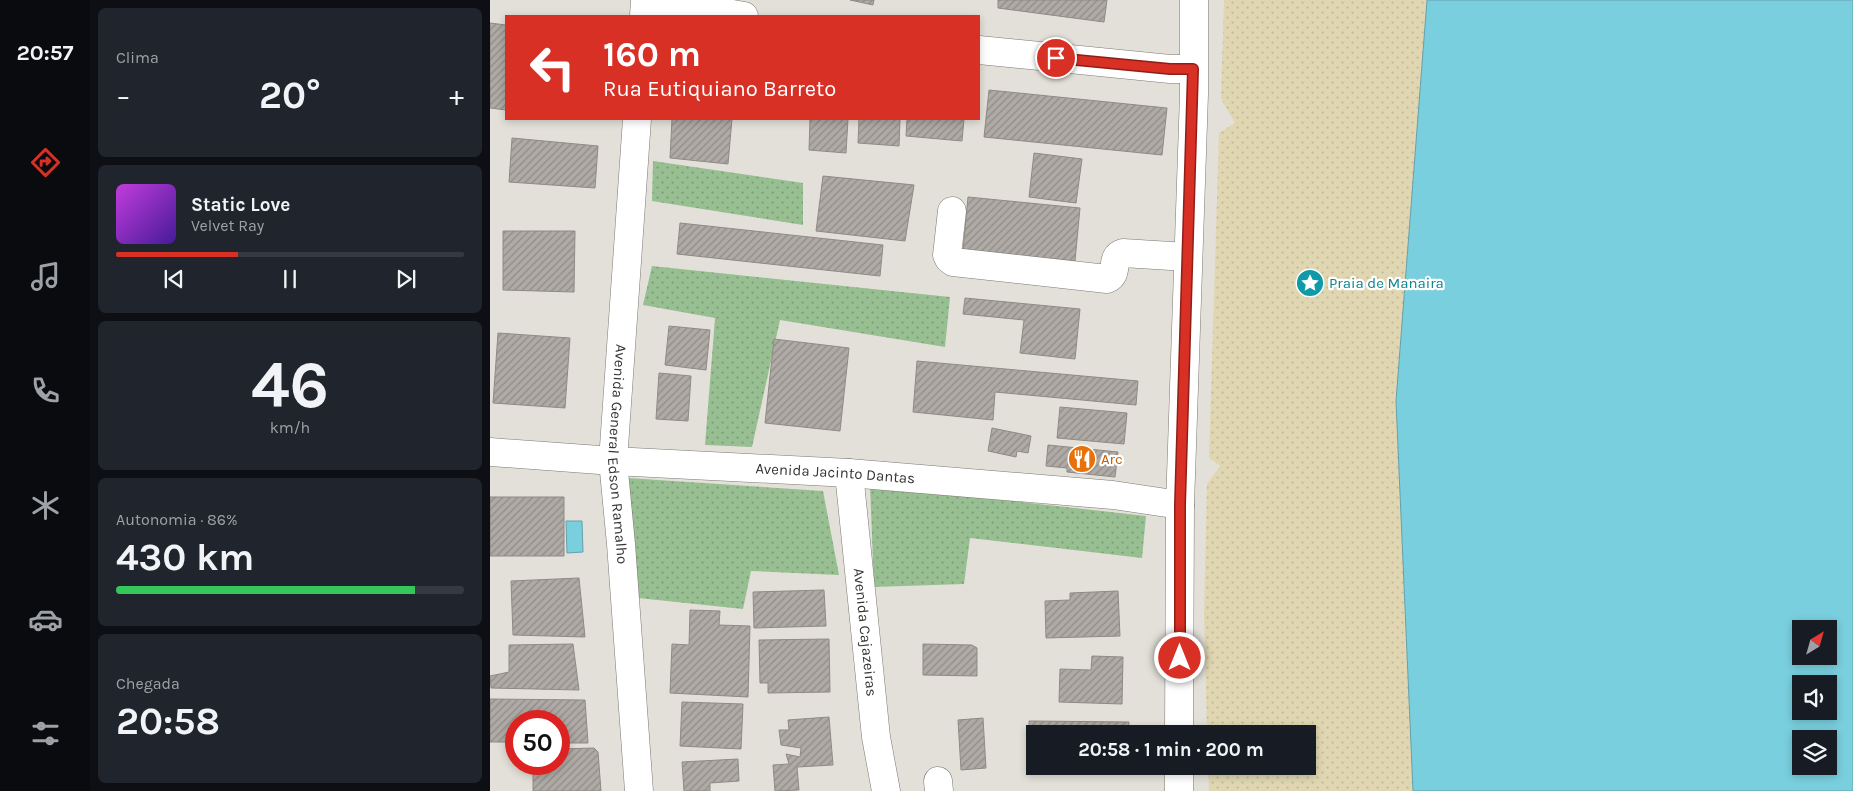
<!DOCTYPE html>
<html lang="pt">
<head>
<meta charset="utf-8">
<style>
	body { margin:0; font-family:Karla,sans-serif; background:#20242c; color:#f1f3f6; height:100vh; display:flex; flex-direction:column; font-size:19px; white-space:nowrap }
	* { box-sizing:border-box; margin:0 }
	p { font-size:16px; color:#9ea1a6 }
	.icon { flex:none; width:28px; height:28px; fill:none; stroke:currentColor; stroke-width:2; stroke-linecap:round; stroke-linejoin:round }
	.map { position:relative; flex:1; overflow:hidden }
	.side { display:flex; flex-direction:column; gap:8px; padding:8px; background:#0d0f14; width:400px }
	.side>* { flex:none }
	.guide { position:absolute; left:15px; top:15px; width:475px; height:105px; border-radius:0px; box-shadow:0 2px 8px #0003; background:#d93025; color:#fff; overflow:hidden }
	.needle { width:32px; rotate:37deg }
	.fabs { position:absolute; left:1302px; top:620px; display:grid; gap:10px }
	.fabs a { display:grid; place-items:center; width:45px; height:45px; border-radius:0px; background:#171b24; box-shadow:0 2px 8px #0003; font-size:25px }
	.speed { position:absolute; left:15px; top:710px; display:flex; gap:10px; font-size:25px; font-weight:700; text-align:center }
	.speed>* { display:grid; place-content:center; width:65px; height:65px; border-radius:50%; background:#171b24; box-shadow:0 2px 8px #0003; line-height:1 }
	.speed .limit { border:8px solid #d22; background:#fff; color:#111 }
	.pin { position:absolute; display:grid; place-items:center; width:42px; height:42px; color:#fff; margin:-21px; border:2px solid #fff; border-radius:50%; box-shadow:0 1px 5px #0007 }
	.me { position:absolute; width:55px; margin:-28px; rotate:0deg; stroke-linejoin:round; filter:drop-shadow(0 0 4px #0008) }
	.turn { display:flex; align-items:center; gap:18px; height:105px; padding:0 15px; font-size:22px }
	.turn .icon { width:65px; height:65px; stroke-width:2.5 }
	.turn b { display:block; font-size:35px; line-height:42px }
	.big { font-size:38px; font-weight:700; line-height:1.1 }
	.side .card { flex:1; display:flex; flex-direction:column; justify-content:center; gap:8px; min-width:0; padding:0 18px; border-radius:8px; background:#20242c }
	.side .dial { align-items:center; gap:0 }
	.dial b { font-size:65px; line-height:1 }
	.song { display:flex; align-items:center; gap:15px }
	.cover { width:60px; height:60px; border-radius:8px; background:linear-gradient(135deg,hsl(290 70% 55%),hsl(260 70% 35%)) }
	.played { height:5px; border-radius:2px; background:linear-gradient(90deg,#d93025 35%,#363941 35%) }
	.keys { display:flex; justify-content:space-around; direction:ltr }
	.heat { display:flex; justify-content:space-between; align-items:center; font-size:28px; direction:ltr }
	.charge { height:8px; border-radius:4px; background:linear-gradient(90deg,#34c759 86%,#363941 0) }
	.trip { position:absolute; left:536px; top:725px; width:290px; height:50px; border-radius:0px; background:#171b24; box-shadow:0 2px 8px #0003; font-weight:700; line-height:50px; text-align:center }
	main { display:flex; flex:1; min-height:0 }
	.tab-bar { display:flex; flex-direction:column; width:90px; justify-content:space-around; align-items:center; background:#090b0e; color:#9ea1a6 }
	.tab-bar .icon { width:35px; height:35px }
	.tab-bar .on { color:#d93025 }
	.tab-bar b { font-size:22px; color:#f1f3f6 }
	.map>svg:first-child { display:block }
	.grass { fill:url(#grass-dots) }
	.sand { fill:url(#sand-dots) }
	.water { fill:#79cfde; stroke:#65a1ab; fill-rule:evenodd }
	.building { fill:url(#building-hatch); stroke:#8f8a85 }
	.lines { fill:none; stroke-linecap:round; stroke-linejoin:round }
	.minor-casing { stroke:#7c7973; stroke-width:29 }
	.major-casing { stroke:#7c7973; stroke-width:29 }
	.minor { stroke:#fff; stroke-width:28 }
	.major { stroke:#fff; stroke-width:28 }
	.route-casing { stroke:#8d1f18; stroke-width:12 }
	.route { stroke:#d93025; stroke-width:9 }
	.labels { text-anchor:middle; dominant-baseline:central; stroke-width:4.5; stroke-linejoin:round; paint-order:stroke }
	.culture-label { font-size:15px; fill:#0d838f; stroke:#fff; text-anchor:start }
	.street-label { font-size:15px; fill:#373633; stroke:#fff }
	.food-label { font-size:15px; fill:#c56008; stroke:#fff; text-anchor:start }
</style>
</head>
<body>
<main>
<nav class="tab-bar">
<b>20:57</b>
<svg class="icon on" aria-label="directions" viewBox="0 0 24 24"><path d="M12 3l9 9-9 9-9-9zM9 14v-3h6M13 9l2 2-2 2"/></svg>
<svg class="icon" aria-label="music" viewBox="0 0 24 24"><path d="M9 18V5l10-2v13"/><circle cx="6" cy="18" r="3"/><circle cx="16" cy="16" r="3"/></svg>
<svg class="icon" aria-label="phone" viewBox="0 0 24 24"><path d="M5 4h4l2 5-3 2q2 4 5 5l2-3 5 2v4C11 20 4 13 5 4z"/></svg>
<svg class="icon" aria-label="climate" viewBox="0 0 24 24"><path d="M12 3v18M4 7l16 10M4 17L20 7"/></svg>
<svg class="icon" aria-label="car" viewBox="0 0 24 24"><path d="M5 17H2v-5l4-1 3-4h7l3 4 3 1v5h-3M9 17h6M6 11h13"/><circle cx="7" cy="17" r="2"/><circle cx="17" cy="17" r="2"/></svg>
<svg class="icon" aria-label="filters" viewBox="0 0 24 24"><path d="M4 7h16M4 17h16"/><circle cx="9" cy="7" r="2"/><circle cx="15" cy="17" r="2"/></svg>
</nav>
<section class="side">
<div class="card"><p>Clima</p>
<div class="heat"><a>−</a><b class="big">20°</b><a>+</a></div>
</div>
<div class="card">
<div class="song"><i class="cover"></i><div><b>Static Love</b><p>Velvet Ray</p></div></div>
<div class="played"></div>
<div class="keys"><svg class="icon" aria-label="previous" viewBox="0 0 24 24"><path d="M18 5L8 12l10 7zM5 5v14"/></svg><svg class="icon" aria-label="pause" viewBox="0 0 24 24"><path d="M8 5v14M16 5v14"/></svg><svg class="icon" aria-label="next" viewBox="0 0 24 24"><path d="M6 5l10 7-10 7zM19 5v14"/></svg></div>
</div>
<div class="card dial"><b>46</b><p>km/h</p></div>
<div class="card"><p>Autonomia · 86%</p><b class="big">430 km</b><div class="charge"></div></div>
<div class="card"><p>Chegada</p><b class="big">20:58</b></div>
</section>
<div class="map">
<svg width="1363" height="791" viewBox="0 0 1363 791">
	<defs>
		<pattern id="grass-dots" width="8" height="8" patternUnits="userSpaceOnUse" patternTransform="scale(1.25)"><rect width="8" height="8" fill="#98bf92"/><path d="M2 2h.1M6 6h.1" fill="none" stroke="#7d9c78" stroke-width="1.8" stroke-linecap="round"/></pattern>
		<pattern id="sand-dots" width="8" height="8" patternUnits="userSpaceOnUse" patternTransform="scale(1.25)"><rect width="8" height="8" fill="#e0d7b2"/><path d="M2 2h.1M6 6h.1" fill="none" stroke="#c1b99a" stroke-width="1.8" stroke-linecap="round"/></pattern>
		<pattern id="building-hatch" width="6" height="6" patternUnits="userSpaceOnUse" patternTransform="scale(1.25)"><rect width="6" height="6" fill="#afaaa5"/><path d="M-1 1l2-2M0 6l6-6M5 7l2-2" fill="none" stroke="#8f8b87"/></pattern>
	</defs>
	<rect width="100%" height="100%" fill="#e3e0d9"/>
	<!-- grass -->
	<path class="grass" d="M163,161l150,22v42l-151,-24z
		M162,266l298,31 -5,50 -165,-27 -28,127 -47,-2 10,-127 -72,-13z
		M138,478l195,13 16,84 -88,-4 -8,38 -105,-11z
		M380,485l276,31 -4,42 -172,-20 -6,46 -90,3z"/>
	<!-- sand -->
	<path class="sand" d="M734,0h203l-31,401 17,390h-204l-1,-25h100v-32h-101l-3,-120 3,-130 13,-18 -11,-8 10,-325 16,-10 -14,-24z"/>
	<!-- water -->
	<path class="water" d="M937,0h426v791h-440l-17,-390zM1311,629h28v27h-28zM1311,684h28v27h-28zM1311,739h28v27h-28z
		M76,521h16l1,31 -16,1z"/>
	<!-- building -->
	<path class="building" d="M360,0h24l-1,5z
		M508,0h109l-3,22 -106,-14z
		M0,23l16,2v85l-16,-2z
		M499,90l178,18 -5,47 -178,-18z
		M182,119h60l-4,45 -58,-6z
		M320,119h38l-2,34 -37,-3z
		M369,119h41l-1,27 -41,-3z
		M417,119h57l-2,22 -56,-5z
		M22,138l86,8 -3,42 -86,-6z
		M544,153l48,6 -6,44 -47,-6z
		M333,176l91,9 -9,56 -89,-10z
		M478,197l112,11 -5,53 -112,-11z
		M190,223l203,22 -3,31 -203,-22z
		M13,231h72l-1,61 -71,-2z
		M475,298l115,11 -5,50 -55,-6 4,-33 -61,-6z
		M179,326l41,4 -4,40 -41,-5z
		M8,333l72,5 -5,70 -72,-5z
		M284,339l75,9 -9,83 -75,-8z
		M427,361l221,20 -2,24 -141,-13 -2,28 -80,-8z
		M169,373l32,3 -3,45 -32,-2z
		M570,407l67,6 -3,31 -67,-6z
		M502,428l39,8 -3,17 -11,-2 -1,6 -28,-6z
		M558,445l70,7 -3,25 -48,-5v-4l-21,-2z
		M0,497h74v59h-74z
		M89,578l6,59 -72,-2 -2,-54z
		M334,590l2,36 -72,2 -1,-36z
		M628,591l2,45 -74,2 -1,-37 25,-1v-7z
		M200,610l30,1 -1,14 31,1 -2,71 -78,-4 2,-49 17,1z
		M339,639l1,53 -62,1v-10h-8l-1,-43z
		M83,644l6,46 -88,-2 -1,-12 19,-4v-27z
		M433,644l49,1 5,3v28l-54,-1z
		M602,656l31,1 -1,47 -63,-2 1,-33 31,1z
		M0,699l95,1 3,43h-29v-22h-43v21h-26z
		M192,702l61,2 -2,45 -61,-3z
		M339,717l4,48 -36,2 2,23 -24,1 -2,-26 16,-1 -3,-10 14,3 1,-9 -20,-3 -2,-15h10l-1,-10z
		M493,718l3,50 -25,2 -3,-50z
		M539,721l100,1 -1,12h-93v32h93v7l-99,-1z
		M104,748l4,4 3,39h-68v-27h26v-15z
		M248,759l1,22 -29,2v8h-26l-2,-29z"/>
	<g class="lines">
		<defs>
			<g id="minor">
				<path d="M161,0l93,16"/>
				<path d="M489,50l191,19h23"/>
				<path d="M462,211l-5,44 2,4 4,3 154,17c13,-5 2,-22 16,-26l64,4"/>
				<path id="s1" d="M0,452l123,9 236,12 264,22 67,10"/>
				<path id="s2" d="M359,473l27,264 10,54"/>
				<path d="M448,781l1,10"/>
			</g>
			<g id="major">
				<path d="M154,16l1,-16"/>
				<path id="s3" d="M147,119l-24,342 8,83 18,247"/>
				<path d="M689,734l1,-229 14,-411v-94"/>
				<path d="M689,791v-25"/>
			</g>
		</defs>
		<!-- minor casing -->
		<use href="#minor" class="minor-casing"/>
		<!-- major casing -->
		<use href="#major" class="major-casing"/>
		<!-- minor -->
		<use href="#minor" class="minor"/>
		<!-- major -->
		<use href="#major" class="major"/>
	</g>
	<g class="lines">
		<defs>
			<path id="route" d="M566,58l114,11h23l-13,436v153"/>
		</defs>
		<!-- route casing -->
		<use href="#route" class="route-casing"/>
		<!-- route -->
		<use href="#route" class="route"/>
	</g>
	<!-- icons -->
	<defs>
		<symbol id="sight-disc" viewBox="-11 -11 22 22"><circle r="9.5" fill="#0f9aa8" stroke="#fff"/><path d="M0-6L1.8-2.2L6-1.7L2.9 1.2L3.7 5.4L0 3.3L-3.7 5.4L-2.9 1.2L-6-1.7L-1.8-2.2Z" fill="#fff"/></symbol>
		<symbol id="restaurant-disc" viewBox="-11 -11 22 22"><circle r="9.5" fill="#e8710a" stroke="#fff"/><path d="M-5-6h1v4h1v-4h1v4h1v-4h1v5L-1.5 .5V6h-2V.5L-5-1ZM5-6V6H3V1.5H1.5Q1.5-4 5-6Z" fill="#fff"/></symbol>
	</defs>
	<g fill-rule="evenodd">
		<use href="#sight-disc" x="804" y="267" width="32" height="32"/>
		<use href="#restaurant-disc" x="576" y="443" width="32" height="32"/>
	</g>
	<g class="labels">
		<!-- culture labels -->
		<g class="culture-label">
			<text x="839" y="283">Praia de Manaira</text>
		</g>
		<!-- street labels -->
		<g class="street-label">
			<text stroke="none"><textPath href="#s3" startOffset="336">Avenida General Edson Ramalho</textPath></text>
			<text stroke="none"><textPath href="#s1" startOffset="346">Avenida Jacinto Dantas</textPath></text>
			<text stroke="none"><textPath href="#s2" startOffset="160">Avenida Cajazeiras</textPath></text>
		</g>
		<!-- food labels -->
		<g class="food-label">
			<text x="611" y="459">Arc</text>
		</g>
	</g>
</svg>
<div class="fabs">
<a><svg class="needle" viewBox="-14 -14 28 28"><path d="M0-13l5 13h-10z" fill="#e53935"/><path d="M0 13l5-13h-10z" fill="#9ea1a6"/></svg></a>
<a><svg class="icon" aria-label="sound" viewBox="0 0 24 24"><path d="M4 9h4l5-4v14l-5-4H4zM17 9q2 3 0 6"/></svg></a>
<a><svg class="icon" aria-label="layers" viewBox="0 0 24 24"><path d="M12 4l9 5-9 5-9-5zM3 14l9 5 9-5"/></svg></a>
</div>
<div class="speed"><div class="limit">50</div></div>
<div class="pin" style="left:566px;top:58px;background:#d93025"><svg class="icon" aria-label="arrive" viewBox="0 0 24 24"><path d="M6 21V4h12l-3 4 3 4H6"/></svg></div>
<svg class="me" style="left:690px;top:658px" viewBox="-20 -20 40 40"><circle r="17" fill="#d93025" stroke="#fff" stroke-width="3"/><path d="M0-11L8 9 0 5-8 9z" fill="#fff"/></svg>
<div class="trip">20:58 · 1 min · 200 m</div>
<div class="guide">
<div class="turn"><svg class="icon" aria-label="left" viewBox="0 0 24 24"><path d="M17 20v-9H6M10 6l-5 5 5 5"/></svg><div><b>160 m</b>Rua Eutiquiano Barreto</div></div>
</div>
</div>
</main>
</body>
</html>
